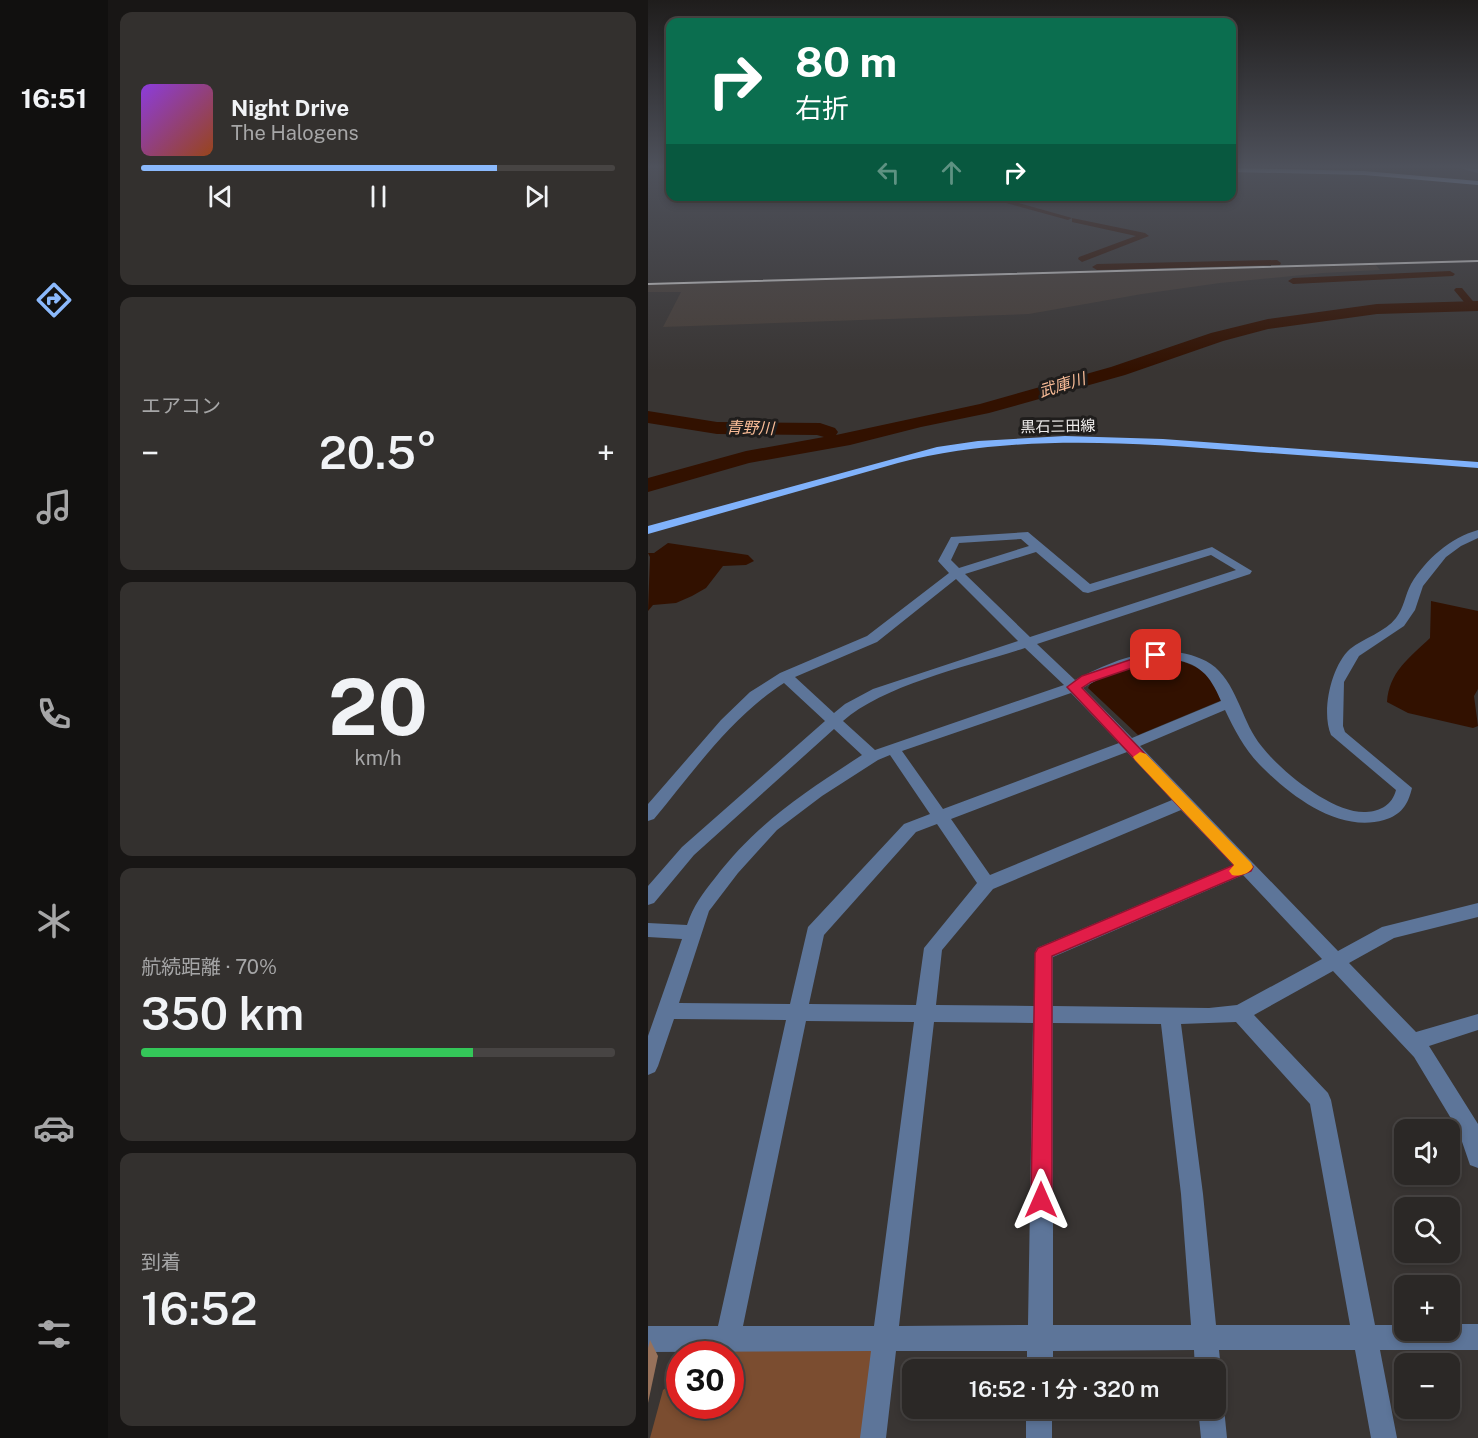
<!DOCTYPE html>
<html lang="ja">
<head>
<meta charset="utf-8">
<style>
	body { margin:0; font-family:"Public Sans","Noto Sans JP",sans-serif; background:#33302e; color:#f1f3f6; height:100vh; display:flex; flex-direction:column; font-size:22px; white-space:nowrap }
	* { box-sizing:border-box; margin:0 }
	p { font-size:20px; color:#a6a6a7 }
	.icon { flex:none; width:33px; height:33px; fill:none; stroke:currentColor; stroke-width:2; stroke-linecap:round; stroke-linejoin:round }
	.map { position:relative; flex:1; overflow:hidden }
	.drawer { display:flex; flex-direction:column; gap:12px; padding:12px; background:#181615; width:540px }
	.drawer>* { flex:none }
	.hud { position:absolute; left:18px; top:18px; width:570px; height:183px; border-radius:12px; box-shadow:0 3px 9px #0003,0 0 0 2px #474443; background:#0b6e4f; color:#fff; overflow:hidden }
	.controls { position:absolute; left:746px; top:1119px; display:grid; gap:12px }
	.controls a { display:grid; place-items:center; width:66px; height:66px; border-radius:12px; background:#2b2826; box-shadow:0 3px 9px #0003,0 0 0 2px #474443; font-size:30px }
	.speed { position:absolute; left:18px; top:1341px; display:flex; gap:12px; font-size:30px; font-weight:700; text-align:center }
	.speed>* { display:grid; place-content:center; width:78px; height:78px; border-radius:50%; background:#2b2826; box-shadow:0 3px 9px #0003,0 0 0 2px #474443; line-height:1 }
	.speed .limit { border:9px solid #d22; background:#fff; color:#111 }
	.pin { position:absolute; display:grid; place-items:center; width:51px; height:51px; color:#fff; margin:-26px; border-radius:12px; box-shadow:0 3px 9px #0006 }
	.me { position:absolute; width:66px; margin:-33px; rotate:0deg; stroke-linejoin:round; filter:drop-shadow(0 0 4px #0008) }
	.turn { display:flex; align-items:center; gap:21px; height:126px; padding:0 30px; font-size:27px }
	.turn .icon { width:78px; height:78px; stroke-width:2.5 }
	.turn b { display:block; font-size:42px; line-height:51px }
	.lanes { display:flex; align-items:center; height:57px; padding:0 30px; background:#0003; justify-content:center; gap:30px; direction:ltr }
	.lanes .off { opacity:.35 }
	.big { font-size:45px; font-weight:600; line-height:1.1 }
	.drawer .tile { flex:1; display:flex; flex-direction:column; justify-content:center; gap:9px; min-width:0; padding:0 21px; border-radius:12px; background:#33302e }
	.drawer .dial { align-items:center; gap:0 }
	.dial b { font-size:78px; line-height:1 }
	.song { display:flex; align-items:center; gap:18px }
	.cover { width:72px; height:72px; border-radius:9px; background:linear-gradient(135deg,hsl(270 70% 55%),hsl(20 70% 35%)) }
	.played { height:6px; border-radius:3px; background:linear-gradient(90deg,#8bb9fc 75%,#474443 75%) }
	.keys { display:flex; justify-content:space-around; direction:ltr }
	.heat { display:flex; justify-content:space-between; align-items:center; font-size:33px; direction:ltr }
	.charge { height:9px; border-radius:4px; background:linear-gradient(90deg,#34c759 70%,#474443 0) }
	.trip { position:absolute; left:254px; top:1359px; width:324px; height:60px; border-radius:12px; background:#2b2826; box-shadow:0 3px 9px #0003,0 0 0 2px #474443; font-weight:600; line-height:60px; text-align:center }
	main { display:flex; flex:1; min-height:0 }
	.dock { display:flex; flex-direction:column; width:108px; justify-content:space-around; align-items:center; background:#11100f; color:#a6a6a7 }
	.dock .icon { width:42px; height:42px }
	.dock .current { color:#8bb9fc }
	.dock b { font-size:27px; color:#f1f3f6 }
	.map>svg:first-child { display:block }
	.built { fill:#473e38 }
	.green { fill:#7b4d30 }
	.water { fill:#321100 }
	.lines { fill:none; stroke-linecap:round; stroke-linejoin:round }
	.canal { fill:#321100; fill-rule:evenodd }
	.river { fill:#321100; fill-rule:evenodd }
	.minor { fill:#5d7599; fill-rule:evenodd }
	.major { fill:#80b2fb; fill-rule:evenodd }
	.highway { fill:#a6caff; fill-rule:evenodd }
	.rail { stroke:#cecccb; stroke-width:2 }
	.shaded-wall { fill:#97715a }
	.route { fill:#e11d48; stroke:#92132f; stroke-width:1.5 }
	.slow { fill:#f59e0b }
	.labels { text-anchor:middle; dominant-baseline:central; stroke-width:6; stroke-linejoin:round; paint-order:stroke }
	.far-street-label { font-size:15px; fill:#efedec; stroke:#1f1d1c }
	.far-water-label { font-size:16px; font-style:italic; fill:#fabc97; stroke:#1f1d1c }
</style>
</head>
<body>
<main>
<nav class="dock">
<b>16:51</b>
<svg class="icon current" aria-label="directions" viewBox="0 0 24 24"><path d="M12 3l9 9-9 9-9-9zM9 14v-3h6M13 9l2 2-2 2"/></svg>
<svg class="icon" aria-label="music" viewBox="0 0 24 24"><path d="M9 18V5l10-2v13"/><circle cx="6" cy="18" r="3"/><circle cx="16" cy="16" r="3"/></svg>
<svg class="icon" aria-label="phone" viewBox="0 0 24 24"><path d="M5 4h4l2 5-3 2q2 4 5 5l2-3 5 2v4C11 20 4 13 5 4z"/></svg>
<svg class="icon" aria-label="climate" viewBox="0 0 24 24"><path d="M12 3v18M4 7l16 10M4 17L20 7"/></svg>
<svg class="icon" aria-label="car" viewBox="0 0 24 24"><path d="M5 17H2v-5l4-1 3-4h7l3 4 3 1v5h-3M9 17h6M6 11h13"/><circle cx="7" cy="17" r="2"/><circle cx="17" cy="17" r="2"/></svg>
<svg class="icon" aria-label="filters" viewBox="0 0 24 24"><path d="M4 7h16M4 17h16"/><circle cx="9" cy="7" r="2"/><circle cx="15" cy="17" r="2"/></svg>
</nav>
<section class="drawer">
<div class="tile">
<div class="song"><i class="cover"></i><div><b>Night Drive</b><p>The Halogens</p></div></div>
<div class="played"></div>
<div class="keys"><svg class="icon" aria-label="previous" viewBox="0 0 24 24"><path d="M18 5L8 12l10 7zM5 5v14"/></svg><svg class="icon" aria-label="pause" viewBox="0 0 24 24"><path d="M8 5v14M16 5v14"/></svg><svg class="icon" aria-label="next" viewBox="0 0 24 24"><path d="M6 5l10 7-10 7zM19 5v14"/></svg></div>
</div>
<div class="tile"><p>エアコン</p>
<div class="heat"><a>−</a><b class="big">20.5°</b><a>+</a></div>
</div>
<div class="tile dial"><b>20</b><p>km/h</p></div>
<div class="tile"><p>航続距離 · 70%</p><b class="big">350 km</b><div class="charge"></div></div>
<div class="tile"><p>到着</p><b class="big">16:52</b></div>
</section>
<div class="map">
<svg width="830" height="1438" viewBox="0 0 830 1438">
	<rect width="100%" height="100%" fill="#393533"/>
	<!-- built -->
	<path class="built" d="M728,265l4,5 -57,3 -103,10 -78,11 -113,20 -366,13 18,-35h-33v-7z"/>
	<!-- green -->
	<path class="green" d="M237,1338l-12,100h-223l13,-48 16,-12 1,28h50v-52h-22l20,-15z"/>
	<!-- water -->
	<path class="water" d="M20,543l80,12 6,6 -8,4 -23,1 -17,22 -14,8 -16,7 -23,2 -5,6 2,-54 -2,-4h6z
		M783,601l47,10v78l-4,7 4,30 -5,2 -65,-15 -21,-11c2,-30 22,-44 43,-64z
		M526,659c28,8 37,15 48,41l-84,35 -50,-47 4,-7 61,-21z"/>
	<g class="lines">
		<!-- canal -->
		<path class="canal" d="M332,196h14l78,22 -4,2z
			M424,218l73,15 4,3 -67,26 -4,-3 1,-2 57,-21 -64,-14z
			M629,260l4,3 -1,2 -183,5 -5,-3 5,-3z
			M802,271l5,3 -2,2 -160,8 -5,-3 5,-3z
			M808,288h6l15,18 -2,2h-6l-15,-18z"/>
		<!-- river -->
		<path class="river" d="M830,301v10l-101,3 -109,15 -45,12 -98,34 -136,38 -68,14 -71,18 -101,18 -101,29v-14l98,-27 78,-14 -7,-2 -100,-1 -69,-11v-12l69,11 103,1 15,5 3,4 -2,3 144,-31 131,-37 100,-34 57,-14 109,-15z"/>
		<!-- minor -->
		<path class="minor" d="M814,168l16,1v4l-15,-4z
			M830,530v8l-17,8 -15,11 -23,29 -8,24 -11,16 -45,30 -15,26 -1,44 2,6 67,56c-4,17 -11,27 -28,32 -44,13 -92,-23 -121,-52 -17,-16 -28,-37 -38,-58l-85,36 198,205 44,-24 96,-24v14l-84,21 -45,25 67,69 62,-18v16l-49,16 49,78v44l-8,-3 -12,-35 -44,-73 -81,-86 -79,44 74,78 3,7 44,225h29v5h45v-6h29v26h-98l17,88h-26l-16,-88h-136l2,20 -6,10v-10h-20l-1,-20 -141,1v19h-26v-19h-131l-10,87h-26l11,-87 -223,1v-26h70l68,-306 -112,-1 -16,47 -3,6 -7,3v-39l34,-97 -34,-2v-14l39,2c6,-19 16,-32 28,-47 42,-55 90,-86 147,-123l-28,-26 -140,126 -40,48 -6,2v-19l34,-39 143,-126 -41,-38c-53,34 -90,88 -130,136l-6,2v-17l73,-84 29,-28 30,-19 87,-37 82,-63 -11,-12 13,-24 77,-5 62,52 122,-37 40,24 -2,3 -213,70 38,36c40,-21 88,-41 131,-19 27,14 34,52 49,76 17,28 76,77 111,75 15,-1 26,-7 30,-22l-65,-55c-10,-23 0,-69 19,-86 14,-11 35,-17 46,-31 8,-10 9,-23 15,-34 15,-25 39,-46 67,-54zM373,539l8,7 -70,22 -8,-8 8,-17zM388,552l47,40 5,1 123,-38 25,15 -206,67 -65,-63zM308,579l62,62 -145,48 -28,15 -11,9 -39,-36 82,-35zM377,648l39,37 -189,65 -32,-29c40,-36 129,-56 182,-73zM521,659c30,3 41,16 52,42l-89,37 -49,-50c25,-15 57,-30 86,-29zM423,693l48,50 -176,66 -41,-58zM479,752l45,48 -182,75 -39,-56zM242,755l40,59 -26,10 -96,103 -18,77 -111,-1 30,-92 29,-38 39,-43 45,-34 56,-36zM533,810l52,55 -196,83 -2,5 -1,53 -98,-1 6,-55 51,-61zM289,824l40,59 -53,65 -8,57 -107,-1 15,-69 92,-103zM595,875l79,84 -85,46 -28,3 -156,-2v-49zM158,1021l108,1 -40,304h-131zM286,1022l99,1 -5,302 -129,1zM588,1022l74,82 40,221h-134l-13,-131 -22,-170zM405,1023l108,1 20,170 10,131h-138z
			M567,1396l5,3 4,9 3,30h-26l-3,-30h17z
			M378,1408h26v30h-26z"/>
		<!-- major -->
		<path class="major" d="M417,436l98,3 315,23v6c-79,-6 -157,-11 -236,-17 -115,-9 -231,-17 -344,12l-250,71v-8l289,-79 41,-6z"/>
		<!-- highway -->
		<path class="highway" d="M584,168l132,3 114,10v4l-114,-10 -132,-3z"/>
		<!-- rail -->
		<path class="rail" d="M0,284l830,-23"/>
	</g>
	<!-- shaded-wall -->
	<path class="shaded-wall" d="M2,1340l8,16 -10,47v-55z"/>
	<!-- sky -->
	<linearGradient id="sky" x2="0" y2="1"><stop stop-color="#1f1d1c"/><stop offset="0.45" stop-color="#4e515b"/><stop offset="1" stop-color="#4e515b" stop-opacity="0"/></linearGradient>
	<rect width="830" height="370" fill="url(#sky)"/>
	<!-- route -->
	<path class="route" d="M508,651l7,4 -2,3 -70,24 -9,6 171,179 -2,4 -199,85v244l-3,7 -8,3 -7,-3 -3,-7 4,-247 3,-5 196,-83 -167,-178 15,-11z"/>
	<!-- slow -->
	<path class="slow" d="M492,752l6,2 105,109 2,4c-4,7 -14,10 -21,8l-3,-4 5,-6 -99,-105 -2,-3z"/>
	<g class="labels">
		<!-- far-street labels -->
		<g class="far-street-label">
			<text transform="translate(410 426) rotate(-1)">黒石三田線</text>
		</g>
		<!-- far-water labels -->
		<g class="far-water-label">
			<text transform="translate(414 385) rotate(-17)">武庫川</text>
			<text transform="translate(102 428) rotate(1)">青野川</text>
		</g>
	</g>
</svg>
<div class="controls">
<a><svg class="icon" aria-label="sound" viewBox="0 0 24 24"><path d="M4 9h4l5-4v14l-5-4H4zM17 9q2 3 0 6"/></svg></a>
<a><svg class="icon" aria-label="search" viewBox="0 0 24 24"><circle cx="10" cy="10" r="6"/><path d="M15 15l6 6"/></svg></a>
<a>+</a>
<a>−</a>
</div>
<div class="speed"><div class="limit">30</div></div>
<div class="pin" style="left:508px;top:655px;background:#d93025"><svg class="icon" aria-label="arrive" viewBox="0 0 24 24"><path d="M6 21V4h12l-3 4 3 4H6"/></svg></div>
<svg class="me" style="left:393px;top:1200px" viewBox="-20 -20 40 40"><path d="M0-17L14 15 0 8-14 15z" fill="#e11d48" stroke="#fff" stroke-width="4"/></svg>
<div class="trip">16:52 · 1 分 · 320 m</div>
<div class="hud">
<div class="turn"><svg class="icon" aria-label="right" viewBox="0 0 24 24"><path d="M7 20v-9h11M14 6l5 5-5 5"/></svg><div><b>80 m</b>右折</div></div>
<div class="lanes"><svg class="icon off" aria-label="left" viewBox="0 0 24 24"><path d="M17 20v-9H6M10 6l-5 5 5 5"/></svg><svg class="icon off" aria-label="ahead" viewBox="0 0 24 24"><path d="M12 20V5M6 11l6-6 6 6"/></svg><svg class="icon" aria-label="right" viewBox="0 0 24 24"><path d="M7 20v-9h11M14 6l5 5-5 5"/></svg></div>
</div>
</div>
</main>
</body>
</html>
